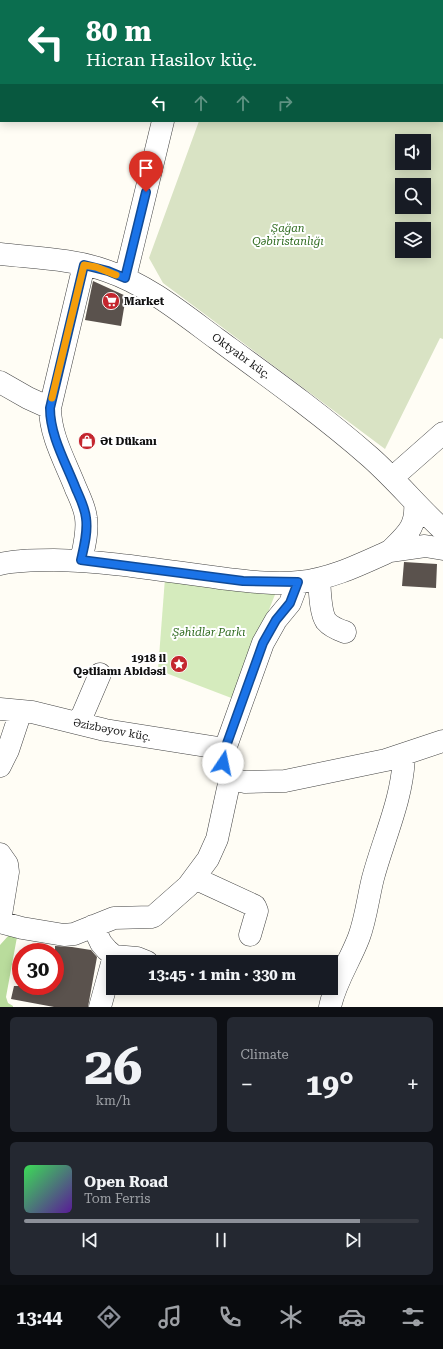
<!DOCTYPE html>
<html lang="en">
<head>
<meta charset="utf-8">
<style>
	body { margin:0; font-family:"Roboto Serif",serif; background:#242831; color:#f1f3f6; height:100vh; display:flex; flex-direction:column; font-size:15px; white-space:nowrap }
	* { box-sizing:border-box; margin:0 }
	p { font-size:13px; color:#9ea1a6 }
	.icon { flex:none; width:22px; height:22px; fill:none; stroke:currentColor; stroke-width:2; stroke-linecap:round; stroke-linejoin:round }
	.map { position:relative; height:1007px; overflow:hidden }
	.side { display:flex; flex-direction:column; gap:10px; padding:10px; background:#0d0f14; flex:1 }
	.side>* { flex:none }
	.guide { position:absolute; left:0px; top:0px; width:443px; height:122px; box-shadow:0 2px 10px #0003; background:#0b6e4f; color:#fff; overflow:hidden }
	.buttons { position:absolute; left:395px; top:134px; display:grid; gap:8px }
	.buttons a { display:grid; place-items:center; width:36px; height:36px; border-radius:0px; background:#171b24; box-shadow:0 2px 10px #0003; font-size:20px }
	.speed { position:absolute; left:12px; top:943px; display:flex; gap:8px; font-size:20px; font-weight:700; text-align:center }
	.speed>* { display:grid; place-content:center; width:52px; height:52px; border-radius:50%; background:#171b24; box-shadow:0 2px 10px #0003; line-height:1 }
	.speed .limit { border:6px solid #d22; background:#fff; color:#111 }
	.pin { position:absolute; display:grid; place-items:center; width:34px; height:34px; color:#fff; margin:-41px -17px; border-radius:50% 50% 50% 0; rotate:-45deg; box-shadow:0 0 4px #0007 }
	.pin .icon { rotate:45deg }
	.me { position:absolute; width:44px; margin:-22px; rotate:11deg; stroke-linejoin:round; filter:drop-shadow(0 0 3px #0008) }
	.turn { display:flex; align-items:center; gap:14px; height:84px; padding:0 20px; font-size:18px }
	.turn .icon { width:52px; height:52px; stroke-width:2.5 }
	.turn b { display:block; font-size:28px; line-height:34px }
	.lanes { display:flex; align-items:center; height:38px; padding:0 20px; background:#0003; justify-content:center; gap:20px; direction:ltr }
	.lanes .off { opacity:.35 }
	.big { font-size:30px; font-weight:700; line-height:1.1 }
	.side .card { flex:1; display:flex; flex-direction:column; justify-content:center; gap:6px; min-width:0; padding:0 14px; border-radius:6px; background:#242831 }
	.side .dial { align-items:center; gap:0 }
	.dial b { font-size:52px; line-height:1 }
	.song { display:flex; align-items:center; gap:12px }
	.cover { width:48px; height:48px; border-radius:6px; background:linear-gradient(135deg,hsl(130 70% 55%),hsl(270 70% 35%)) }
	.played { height:4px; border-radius:2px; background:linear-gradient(90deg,#8c9099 85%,#363941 85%) }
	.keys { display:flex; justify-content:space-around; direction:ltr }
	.heat { display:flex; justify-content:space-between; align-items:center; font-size:22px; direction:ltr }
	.side .tiles { flex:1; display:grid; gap:10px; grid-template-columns:1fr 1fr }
	.card:last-child { grid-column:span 2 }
	.trip { position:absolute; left:106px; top:955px; width:232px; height:40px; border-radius:0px; background:#171b24; box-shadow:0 2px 10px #0003; font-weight:700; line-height:40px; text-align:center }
	.tabs { display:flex; height:64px; justify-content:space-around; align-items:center; background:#090b0e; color:#9ea1a6 }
	.tabs .icon { width:28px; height:28px }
	.tabs .active { color:#8c9099 }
	.tabs b { font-size:18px; color:#f1f3f6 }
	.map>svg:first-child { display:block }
	.green { fill:#d5ebbd }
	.forest { fill:#b9dc9c }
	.cemetery { fill:#d9e3c4; fill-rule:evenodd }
	.building { fill:#5a524d }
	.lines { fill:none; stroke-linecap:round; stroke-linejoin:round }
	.minor-casing { stroke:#444; stroke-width:23 }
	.minor { stroke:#fff; stroke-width:22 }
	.route-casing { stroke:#114b97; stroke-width:10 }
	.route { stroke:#1a73e8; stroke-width:7 }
	.slow { stroke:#f59e0b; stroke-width:7 }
	.labels { text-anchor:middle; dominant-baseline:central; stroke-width:4; stroke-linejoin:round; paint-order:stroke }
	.park-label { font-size:11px; font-style:italic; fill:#2f6b1f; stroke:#fff }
	.poi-label { font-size:11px; font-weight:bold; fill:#111; stroke:#fff; text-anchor:start }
	.street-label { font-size:11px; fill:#111; stroke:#fff }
</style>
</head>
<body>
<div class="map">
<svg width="443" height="1007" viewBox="0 0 443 1007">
	<rect width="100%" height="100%" fill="#fffdf5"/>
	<!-- green -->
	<path class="green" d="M165,578l111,14 -42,107 -76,-29z"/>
	<!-- forest -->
	<path class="forest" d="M9,935l8,2 -11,60 2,6 5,3v1h-13v-62z"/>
	<!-- cemetery -->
	<path class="cemetery" d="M243,0h200v339l-3,-1 -55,111 -222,-166 -14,-25 50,-137h243v-120h-199zM402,141h22v22h-22zM402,185h22v22h-22zM402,229h22v22h-22z"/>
	<!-- building -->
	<path class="building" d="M93,281l33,15 -5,30 -36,-6z
		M404,562l33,2 -1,24 -34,-2z
		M55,946l17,1 19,3 6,7 -9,50h-34l-43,-8 3,-13h41z"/>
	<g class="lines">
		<defs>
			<path id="minor" d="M172,0v1
				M0,254c35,4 74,5 107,17 41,14 76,43 110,68 52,38 105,76 153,118 26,23 48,50 73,73
				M125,278l38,-157
				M0,382l28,16 22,10
				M392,478l51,-45
				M415,502c2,25 -8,32 -25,49l35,-5 18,3
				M81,561c3,-14 7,-29 5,-43 -1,-10 -6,-20 -10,-29 -10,-26 -26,-53 -26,-81l34,-143
				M0,564c18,-4 36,-4 54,-4 56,1 111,11 166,18 26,3 53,7 79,4 32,-3 62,-18 91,-31
				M319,579c1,11 1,33 7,42 5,6 13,9 19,11
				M0,709l32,3 73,18 120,19
				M79,723l21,-49
				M0,766l8,-16 13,-39
				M230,779l15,3 40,-1 101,-21 57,-19
				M0,854l7,10 1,8 -8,49
				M196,877l7,5 52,24 2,5 -7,24
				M0,922l22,6 42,7 10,-1 40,-16 37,-1 3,-1 34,-30 20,-27 9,-20 13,-60 -5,-5 -2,-5 2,-20 38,-106 13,-23 14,-17 8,-21
				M93,926l8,17 6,7 7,6 23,2 10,4
				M100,1007l14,-51
				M330,1007c5,-25 20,-46 29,-70 7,-19 9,-39 14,-59 11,-41 30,-80 31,-123"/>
		</defs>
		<!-- minor casing -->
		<use href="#minor" class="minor-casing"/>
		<!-- minor -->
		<use href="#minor" class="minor"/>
	</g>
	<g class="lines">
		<defs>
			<path id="route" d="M146,192l-21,86 -17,-7 -24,-6 -34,143c0,28 16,55 26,81 4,9 9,19 10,29 2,14 -2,29 -5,42l162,21 55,1 -8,21 -14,17 -13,23 -38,106 -2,14"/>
		</defs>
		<!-- route casing -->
		<use href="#route" class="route-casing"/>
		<!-- route -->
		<use href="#route" class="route"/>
		<!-- slow -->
		<path class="slow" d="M52,398l32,-133 12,2 20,8"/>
	</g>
	<!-- icons -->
	<defs>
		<symbol id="supermarket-disc" viewBox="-11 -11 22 22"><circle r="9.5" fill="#c4262e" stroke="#fff"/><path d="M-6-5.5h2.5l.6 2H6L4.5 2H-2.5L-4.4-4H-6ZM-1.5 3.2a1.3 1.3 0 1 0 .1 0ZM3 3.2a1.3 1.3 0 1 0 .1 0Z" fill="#fff"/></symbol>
		<symbol id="shop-disc" viewBox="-11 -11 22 22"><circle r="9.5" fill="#c4262e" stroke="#fff"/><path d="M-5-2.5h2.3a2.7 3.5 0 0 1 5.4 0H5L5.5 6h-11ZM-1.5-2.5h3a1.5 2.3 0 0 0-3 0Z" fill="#fff"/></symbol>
		<symbol id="sight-disc" viewBox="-11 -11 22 22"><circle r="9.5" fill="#c4262e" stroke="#fff"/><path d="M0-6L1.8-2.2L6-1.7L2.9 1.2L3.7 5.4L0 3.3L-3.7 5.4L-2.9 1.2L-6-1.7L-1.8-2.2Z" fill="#fff"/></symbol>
	</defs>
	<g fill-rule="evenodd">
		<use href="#supermarket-disc" x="101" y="291" width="20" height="20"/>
		<use href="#shop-disc" x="77" y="431" width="20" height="20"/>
		<use href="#sight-disc" x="169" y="654" width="20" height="20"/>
	</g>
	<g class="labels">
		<!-- park labels -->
		<g class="park-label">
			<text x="288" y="228">Şağan<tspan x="288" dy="13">Qəbiristanlığı</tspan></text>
			<text x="209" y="632">Şəhidlər Parkı</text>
		</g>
		<!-- poi labels -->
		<g class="poi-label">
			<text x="124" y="301">Market</text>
			<text x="100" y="441">Ət Dükanı</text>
			<text x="166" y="658" text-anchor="end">1918 il<tspan x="166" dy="13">Qətliamı Abidəsi</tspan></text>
		</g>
		<!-- street labels -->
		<g class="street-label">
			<text transform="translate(241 356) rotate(36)">Oktyabr küç.</text>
			<text transform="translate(112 730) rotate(11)">Əzizbəyov küç.</text>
		</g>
	</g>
</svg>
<div class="buttons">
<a><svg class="icon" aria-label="sound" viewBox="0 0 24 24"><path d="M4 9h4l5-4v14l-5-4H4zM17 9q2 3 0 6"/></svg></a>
<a><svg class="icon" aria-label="search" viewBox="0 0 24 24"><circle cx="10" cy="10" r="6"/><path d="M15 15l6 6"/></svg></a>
<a><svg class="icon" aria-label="layers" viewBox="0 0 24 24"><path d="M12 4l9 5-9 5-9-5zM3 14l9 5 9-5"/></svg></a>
</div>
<div class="speed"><div class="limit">30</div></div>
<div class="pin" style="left:146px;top:192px;background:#d93025"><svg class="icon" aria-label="arrive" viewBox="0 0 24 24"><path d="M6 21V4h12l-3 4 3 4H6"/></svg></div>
<svg class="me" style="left:223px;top:763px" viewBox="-20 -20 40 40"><circle r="19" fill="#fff"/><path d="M0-13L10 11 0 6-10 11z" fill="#1a73e8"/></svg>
<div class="trip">13:45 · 1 min · 330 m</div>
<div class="guide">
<div class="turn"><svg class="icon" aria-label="left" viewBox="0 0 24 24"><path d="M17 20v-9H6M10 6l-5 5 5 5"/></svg><div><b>80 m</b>Hicran Hasilov küç.</div></div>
<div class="lanes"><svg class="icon" aria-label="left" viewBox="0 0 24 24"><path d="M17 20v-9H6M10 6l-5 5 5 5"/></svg><svg class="icon off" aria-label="ahead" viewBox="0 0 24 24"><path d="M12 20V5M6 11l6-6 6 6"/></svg><svg class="icon off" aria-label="ahead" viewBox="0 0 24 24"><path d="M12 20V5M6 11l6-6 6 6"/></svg><svg class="icon off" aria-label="right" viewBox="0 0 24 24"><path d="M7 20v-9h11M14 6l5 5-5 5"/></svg></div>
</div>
</div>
<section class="side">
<div class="tiles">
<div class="card dial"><b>26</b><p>km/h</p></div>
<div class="card"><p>Climate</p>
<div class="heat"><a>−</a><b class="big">19°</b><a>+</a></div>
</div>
<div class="card">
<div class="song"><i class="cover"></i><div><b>Open Road</b><p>Tom Ferris</p></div></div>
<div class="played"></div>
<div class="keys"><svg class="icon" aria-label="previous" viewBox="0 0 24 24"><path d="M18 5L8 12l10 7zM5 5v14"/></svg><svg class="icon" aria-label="pause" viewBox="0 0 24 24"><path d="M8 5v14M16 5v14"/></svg><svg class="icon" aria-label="next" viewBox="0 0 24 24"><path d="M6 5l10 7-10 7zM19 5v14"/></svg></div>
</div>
</div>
</section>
<nav class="tabs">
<b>13:44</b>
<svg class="icon active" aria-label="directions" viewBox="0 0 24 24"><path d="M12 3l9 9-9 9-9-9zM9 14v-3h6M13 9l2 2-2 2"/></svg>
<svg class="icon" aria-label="music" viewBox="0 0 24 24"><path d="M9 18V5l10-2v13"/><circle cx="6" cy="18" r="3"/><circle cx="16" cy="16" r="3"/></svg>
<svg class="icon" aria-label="phone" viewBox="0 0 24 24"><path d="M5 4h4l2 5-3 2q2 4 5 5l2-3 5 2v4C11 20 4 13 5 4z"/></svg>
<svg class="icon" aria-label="climate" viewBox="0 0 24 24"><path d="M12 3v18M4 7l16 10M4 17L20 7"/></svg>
<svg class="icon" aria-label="car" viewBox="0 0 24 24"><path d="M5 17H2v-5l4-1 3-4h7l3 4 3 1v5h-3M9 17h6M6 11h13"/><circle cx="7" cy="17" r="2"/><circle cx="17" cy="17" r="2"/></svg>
<svg class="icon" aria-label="filters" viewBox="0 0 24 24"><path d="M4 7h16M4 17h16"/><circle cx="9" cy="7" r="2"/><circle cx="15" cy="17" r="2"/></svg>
</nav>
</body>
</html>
